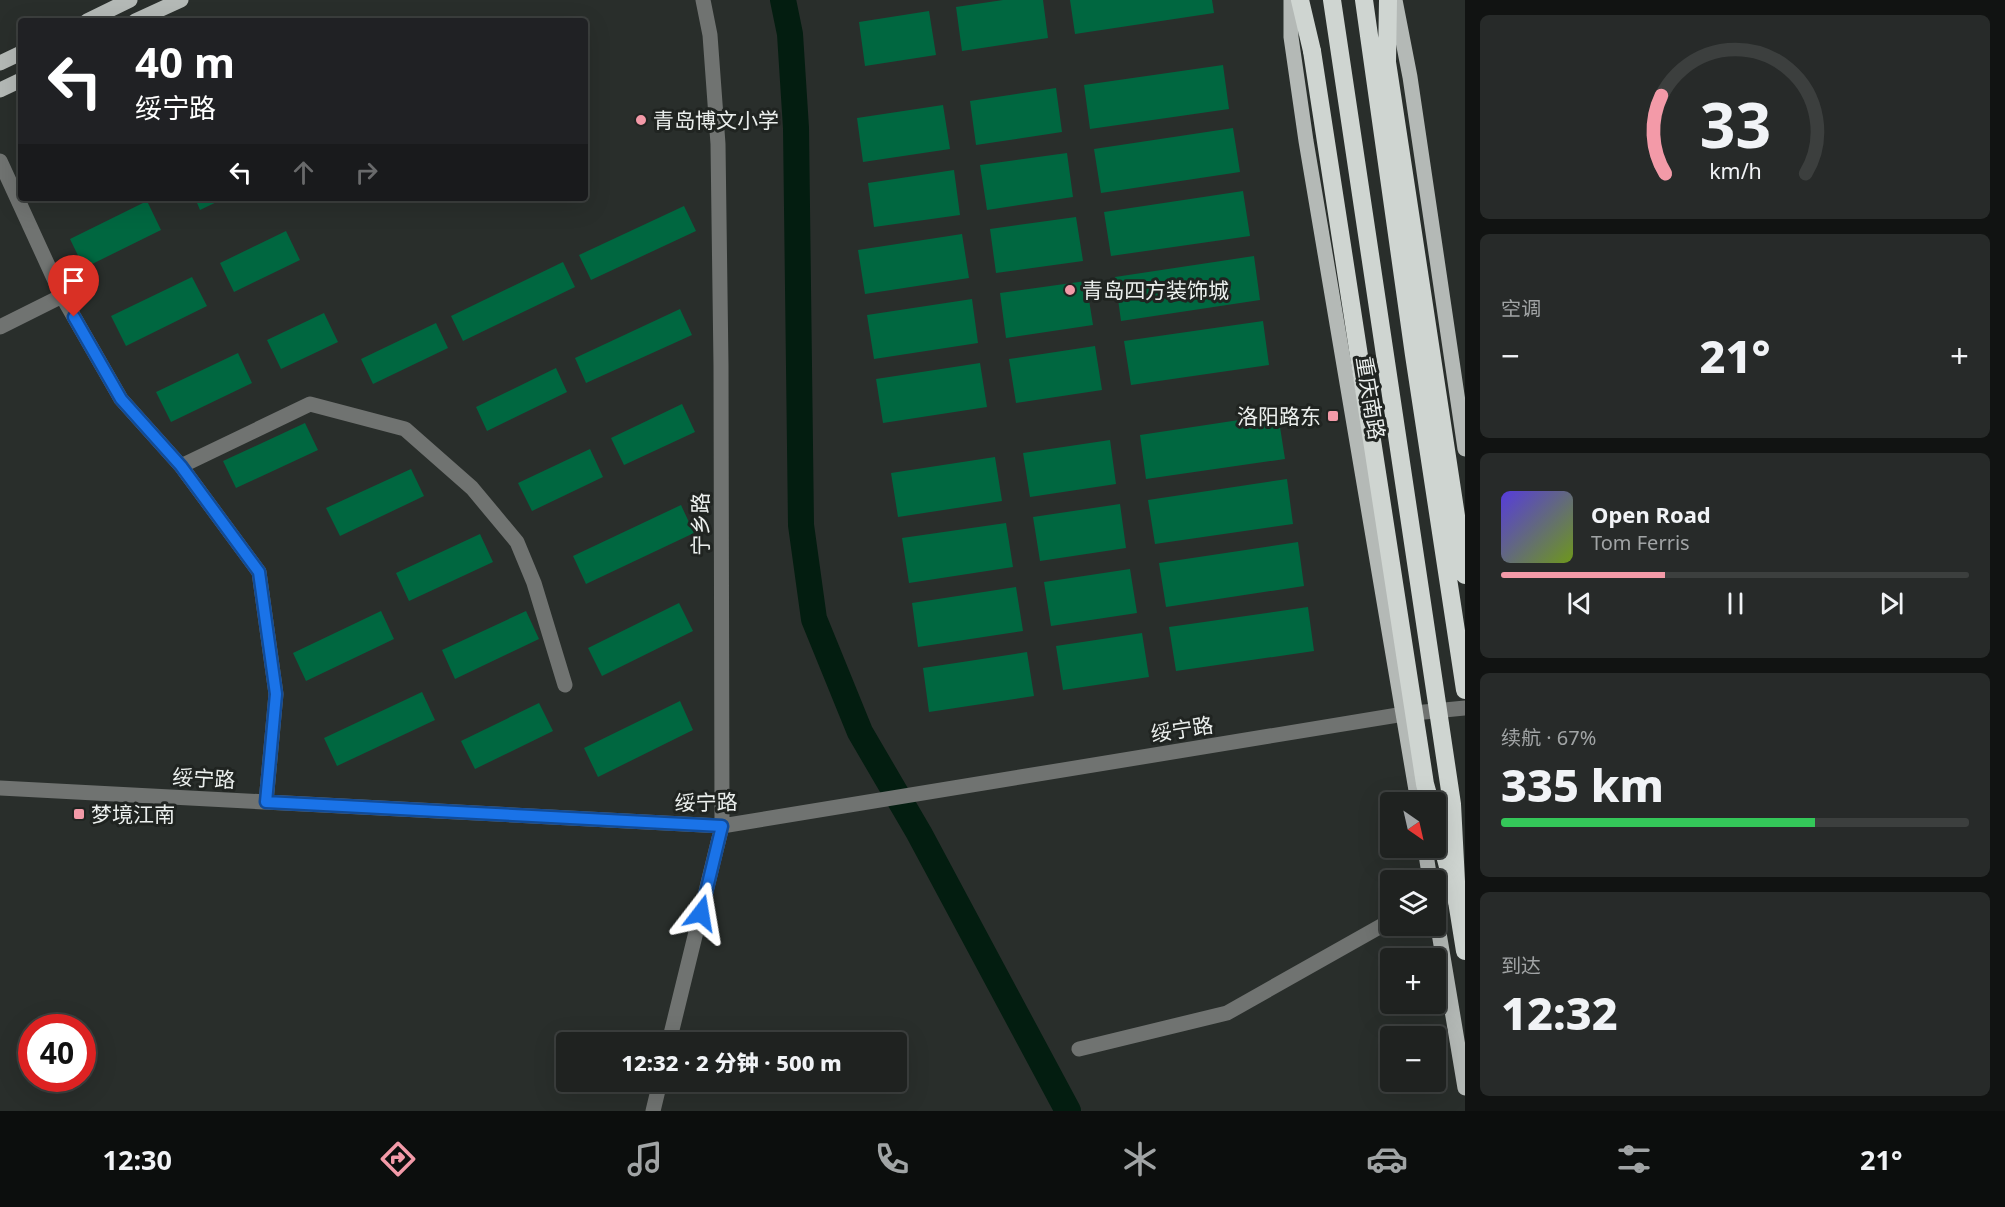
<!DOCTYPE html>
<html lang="zh">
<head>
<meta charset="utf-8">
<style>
	body { margin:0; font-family:"Noto Sans","Noto Sans SC",sans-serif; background:#272a29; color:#f1f3f6; height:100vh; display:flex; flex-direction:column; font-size:22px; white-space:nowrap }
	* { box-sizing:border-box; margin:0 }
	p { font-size:20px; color:#a1a4a5 }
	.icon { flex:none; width:33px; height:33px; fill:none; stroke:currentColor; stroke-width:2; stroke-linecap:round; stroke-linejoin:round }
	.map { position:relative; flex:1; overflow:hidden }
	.sheet { display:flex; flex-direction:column; gap:15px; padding:15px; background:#111312; width:540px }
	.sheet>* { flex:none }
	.hud { position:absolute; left:18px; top:18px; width:570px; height:183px; border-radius:6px; box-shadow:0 6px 24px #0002,0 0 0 2px #3c3f3e; background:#202124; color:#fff; overflow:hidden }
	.needle { width:39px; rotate:146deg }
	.controls { position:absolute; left:1380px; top:792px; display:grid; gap:12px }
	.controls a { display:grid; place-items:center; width:66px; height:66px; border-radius:6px; background:#1f2220; box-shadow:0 6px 24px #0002,0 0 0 2px #3c3f3e; font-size:30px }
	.speed { position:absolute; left:18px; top:1014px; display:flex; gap:12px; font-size:30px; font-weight:700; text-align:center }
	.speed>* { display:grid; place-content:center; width:78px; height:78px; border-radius:50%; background:#1f2220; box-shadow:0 6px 24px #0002,0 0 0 2px #3c3f3e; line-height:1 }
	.speed .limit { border:9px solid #d22; background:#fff; color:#111 }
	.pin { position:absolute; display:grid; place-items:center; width:51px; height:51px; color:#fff; margin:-62px -26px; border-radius:50% 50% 50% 0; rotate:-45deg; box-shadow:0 0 6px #0007 }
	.pin .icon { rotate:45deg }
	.me { position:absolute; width:66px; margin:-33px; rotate:14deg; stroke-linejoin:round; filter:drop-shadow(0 0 4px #0008) }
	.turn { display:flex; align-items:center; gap:21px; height:126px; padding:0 18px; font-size:27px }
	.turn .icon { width:78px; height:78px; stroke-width:2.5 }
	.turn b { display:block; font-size:42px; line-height:51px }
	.lanes { display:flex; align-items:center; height:57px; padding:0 18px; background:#0003; justify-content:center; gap:30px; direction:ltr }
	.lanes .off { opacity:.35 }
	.big { font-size:45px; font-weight:800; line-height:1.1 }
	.sheet .tile { flex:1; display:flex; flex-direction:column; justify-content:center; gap:9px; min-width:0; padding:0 21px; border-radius:9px; background:#272a29 }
	.sheet .dial { align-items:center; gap:0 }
	.dial svg { height:156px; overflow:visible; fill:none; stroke:#3c3f3e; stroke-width:7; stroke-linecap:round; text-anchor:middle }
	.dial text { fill:#f1f3f6; stroke:none }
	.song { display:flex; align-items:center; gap:18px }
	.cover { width:72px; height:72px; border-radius:9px; background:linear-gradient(135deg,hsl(250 70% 55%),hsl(80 70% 35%)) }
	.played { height:6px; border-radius:3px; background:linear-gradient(90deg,#f39aa8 35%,#3c3f3e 35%) }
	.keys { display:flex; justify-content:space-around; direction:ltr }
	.heat { display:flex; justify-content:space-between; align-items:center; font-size:33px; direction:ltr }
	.charge { height:9px; border-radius:4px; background:linear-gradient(90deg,#34c759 67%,#3c3f3e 0) }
	.trip { position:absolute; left:556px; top:1032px; width:351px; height:60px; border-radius:6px; background:#1f2220; box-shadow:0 6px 24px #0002,0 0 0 2px #3c3f3e; font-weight:800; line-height:60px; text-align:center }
	.tabs { display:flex; height:96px; justify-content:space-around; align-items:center; background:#0c0e0d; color:#a1a4a5 }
	.tabs .icon { width:42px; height:42px }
	.tabs .current { color:#f39aa8 }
	.tabs b { font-size:27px; color:#f1f3f6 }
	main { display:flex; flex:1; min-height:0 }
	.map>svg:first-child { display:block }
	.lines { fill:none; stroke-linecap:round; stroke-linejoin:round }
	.river { stroke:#031d10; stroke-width:26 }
	.building { fill:#006740 }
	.minor { stroke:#707371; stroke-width:15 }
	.major { stroke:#b4b9b6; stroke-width:15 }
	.highway { stroke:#cfd5d1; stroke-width:18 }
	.highway-bridge { stroke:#cfd5d1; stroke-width:18 }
	.route-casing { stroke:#114b97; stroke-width:15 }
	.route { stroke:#1a73e8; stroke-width:10 }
	.poi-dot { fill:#f39aa8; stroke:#202421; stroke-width:2 }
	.labels { text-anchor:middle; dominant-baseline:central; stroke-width:6; stroke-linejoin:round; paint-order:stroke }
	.poi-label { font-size:21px; fill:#ebefed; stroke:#202421; text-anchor:start }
	.street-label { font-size:21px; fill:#ebefed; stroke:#202421 }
</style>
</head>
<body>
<main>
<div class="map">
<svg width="1465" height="1111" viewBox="0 0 1465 1111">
	<rect width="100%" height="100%" fill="#292e2b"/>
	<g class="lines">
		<!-- river -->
		<path class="river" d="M783,0l7,34 6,94 5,397 13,94 46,113 59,101 149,278"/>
	</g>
	<!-- building -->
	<path class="building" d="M1003,0h40l5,38 -86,13 -6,-44z
		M1070,0h142l2,13 -139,21z
		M929,11l7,44 -71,11 -6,-44z
		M1223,65l6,44 -139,20 -6,-44z
		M1056,88l6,44 -86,13 -6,-44z
		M943,105l7,44 -87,13 -6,-44z
		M1233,128l7,44 -139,21 -7,-44z
		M1067,153l6,44 -86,13 -7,-45z
		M954,170l6,45 -86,12 -6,-44z
		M1243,191l7,45 -139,20 -7,-44z
		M195,198h30l-25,12z
		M147,201l14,29 -77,38 -14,-29z
		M684,206l12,25 -105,49 -12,-25z
		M1076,217l7,44 -87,12 -6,-44z
		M286,231l14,29 -66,32 -14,-29z
		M962,234l7,44 -104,16 -7,-44z
		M1254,256l6,44 -139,21 -6,-44z
		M563,262l12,25 -112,54 -12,-25z
		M192,277l15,29 -81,40 -15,-30z
		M1086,281l7,44 -87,13 -6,-45z
		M972,299l6,44 -104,16 -7,-44z
		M680,309l12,26 -106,48 -11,-25z
		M324,313l14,29 -57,27 -14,-29z
		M1263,321l6,44 -138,20 -7,-44z
		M436,323l12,25 -75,36 -12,-25z
		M1095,346l7,44 -86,13 -7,-44z
		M238,353l14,30 -81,39 -15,-30z
		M980,363l7,44 -104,16 -7,-44z
		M556,368l11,24 -80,39 -11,-24z
		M682,404l13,28 -71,33 -13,-27z
		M1278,414l7,45 -139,20 -6,-44z
		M305,423l13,27 -82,38 -13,-27z
		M1110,440l6,44 -86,13 -7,-44z
		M590,449l13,28 -71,34 -14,-28z
		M995,457l7,44 -104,16 -7,-44z
		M411,469l13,27 -84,40 -14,-28z
		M1287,479l6,45 -138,20 -7,-44z
		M1120,504l6,44 -86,13 -7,-44z
		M681,505l13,28 -108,51 -13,-28z
		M1006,523l7,44 -104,16 -7,-45z
		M480,534l13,28 -84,39 -13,-28z
		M1298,542l6,44 -138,21 -7,-44z
		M1130,569l7,44 -86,13 -7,-44z
		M1016,587l7,44 -105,16 -6,-44z
		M679,603l14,28 -91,45 -14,-28z
		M1308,607l6,44 -138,20 -7,-44z
		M381,611l13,28 -88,42 -13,-28z
		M526,611l13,28 -84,40 -13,-29z
		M1142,633l7,44 -86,13 -7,-44z
		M1027,652l7,44 -105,16 -6,-44z
		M422,692l13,28 -98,46 -13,-28z
		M680,701l13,29 -95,47 -14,-29z
		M539,703l14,28 -78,38 -14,-28z"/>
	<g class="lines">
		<!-- minor -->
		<path class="minor" d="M0,161l62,135 59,103 60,67 78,106 17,122 -10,108
			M0,327l62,-31
			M181,466l129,-62 95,25 67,59 45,54 17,41 31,102
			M0,788l722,38 682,-112 61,-6
			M669,1042l53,-216 -1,-460 -3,-222 -8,-109 -7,-35
			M1079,1049l148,-36 163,-92
			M653,1111l7,-29"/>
		<!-- major -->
		<path class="major" d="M1291,0v37l15,104 112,661
			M1395,0l15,77 55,372
			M87,21l43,-21
			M135,21l46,-21
			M0,63l21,-10
			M0,90l21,-10
			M1425,848l5,32
			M1436,915l29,173"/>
		<!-- highway -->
		<path class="highway" d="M1300,0l12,51
			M1364,0l50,355 51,335
			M1388,0l-1,62 78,513
			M1436,821l21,80 8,50"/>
		<!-- highway-bridge -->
		<path class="highway-bridge" d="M1332,0l120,804 5,97
			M1312,51l113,733 5,18"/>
	</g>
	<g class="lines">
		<defs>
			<path id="route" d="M74,317l47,82 60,67 78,106 17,122 -10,108 456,24 -21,87"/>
		</defs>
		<!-- route casing -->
		<use href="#route" class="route-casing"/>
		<!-- route -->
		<use href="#route" class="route"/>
	</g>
	<!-- markers -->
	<g class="poi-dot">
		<circle cx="641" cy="120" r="6"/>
		<circle cx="1070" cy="290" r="6"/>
		<rect x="1327" y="410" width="12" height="12" rx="3"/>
		<rect x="73" y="808" width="12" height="12" rx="3"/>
	</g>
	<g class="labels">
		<!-- poi labels -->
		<g class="poi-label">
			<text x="653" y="120">青岛博文小学</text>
			<text x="1082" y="290">青岛四方装饰城</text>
			<text x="1321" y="416" text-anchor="end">洛阳路东</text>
			<text x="91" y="814">梦境江南</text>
		</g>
		<!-- street labels -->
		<g class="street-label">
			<text transform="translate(1371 398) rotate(81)">重庆南路</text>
			<text transform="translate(700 524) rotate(-90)">宁乡路</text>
			<text transform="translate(1182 729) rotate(-9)">绥宁路</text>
			<text transform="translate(204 778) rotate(3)">绥宁路</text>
			<text transform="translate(706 802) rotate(-1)">绥宁路</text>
		</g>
	</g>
</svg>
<div class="controls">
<a><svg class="needle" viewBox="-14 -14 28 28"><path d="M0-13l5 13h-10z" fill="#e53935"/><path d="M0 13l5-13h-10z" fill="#a1a4a5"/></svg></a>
<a><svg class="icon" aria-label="layers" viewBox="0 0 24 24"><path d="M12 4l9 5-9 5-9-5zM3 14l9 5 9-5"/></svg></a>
<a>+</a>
<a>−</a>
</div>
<div class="speed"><div class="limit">40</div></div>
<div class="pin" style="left:74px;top:317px;background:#d93025"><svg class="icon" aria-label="arrive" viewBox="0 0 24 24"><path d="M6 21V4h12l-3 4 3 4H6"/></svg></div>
<svg class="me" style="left:701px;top:913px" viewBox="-20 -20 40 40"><path d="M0-17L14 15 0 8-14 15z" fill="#1a73e8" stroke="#fff" stroke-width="4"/></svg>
<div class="trip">12:32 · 2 分钟 · 500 m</div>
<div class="hud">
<div class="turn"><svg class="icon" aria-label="left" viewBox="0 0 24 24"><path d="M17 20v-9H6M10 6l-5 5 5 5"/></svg><div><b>40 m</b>绥宁路</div></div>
<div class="lanes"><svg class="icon" aria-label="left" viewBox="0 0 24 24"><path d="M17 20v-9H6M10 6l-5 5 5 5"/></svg><svg class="icon off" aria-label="ahead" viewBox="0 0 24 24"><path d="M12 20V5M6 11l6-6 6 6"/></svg><svg class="icon off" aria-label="right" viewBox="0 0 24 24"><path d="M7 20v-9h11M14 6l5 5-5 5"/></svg></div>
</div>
</div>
<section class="sheet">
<div class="tile dial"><svg viewBox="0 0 100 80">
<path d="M14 69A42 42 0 1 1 86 69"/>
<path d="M14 69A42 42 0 0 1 12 29" stroke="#f39aa8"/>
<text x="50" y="56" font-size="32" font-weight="700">33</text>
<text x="50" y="72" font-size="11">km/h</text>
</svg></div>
<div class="tile"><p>空调</p>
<div class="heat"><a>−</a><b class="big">21°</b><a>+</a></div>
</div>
<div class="tile">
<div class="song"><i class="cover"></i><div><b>Open Road</b><p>Tom Ferris</p></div></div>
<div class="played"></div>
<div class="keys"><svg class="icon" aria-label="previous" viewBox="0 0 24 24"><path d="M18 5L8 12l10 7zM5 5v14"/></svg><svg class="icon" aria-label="pause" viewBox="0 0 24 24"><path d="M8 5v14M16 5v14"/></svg><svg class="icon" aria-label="next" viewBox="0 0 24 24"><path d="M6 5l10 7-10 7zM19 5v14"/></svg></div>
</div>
<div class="tile"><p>续航 · 67%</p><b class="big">335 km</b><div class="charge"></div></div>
<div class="tile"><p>到达</p><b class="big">12:32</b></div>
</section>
</main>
<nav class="tabs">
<b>12:30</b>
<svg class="icon current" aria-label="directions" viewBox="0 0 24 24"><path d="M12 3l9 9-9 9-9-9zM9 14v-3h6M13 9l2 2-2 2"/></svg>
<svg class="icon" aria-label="music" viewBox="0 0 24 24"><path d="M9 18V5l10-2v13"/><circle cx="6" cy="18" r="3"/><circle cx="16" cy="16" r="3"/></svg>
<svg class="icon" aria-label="phone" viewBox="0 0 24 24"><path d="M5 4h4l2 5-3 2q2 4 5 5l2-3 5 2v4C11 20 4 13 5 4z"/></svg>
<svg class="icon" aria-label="climate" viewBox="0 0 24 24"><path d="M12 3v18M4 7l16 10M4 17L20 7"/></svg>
<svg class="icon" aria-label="car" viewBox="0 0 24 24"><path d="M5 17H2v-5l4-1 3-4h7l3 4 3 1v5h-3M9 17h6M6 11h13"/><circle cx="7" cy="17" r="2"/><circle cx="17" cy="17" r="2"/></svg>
<svg class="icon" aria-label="filters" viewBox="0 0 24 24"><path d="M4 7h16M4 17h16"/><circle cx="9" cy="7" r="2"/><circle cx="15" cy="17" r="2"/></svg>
<b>21°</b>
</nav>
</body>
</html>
